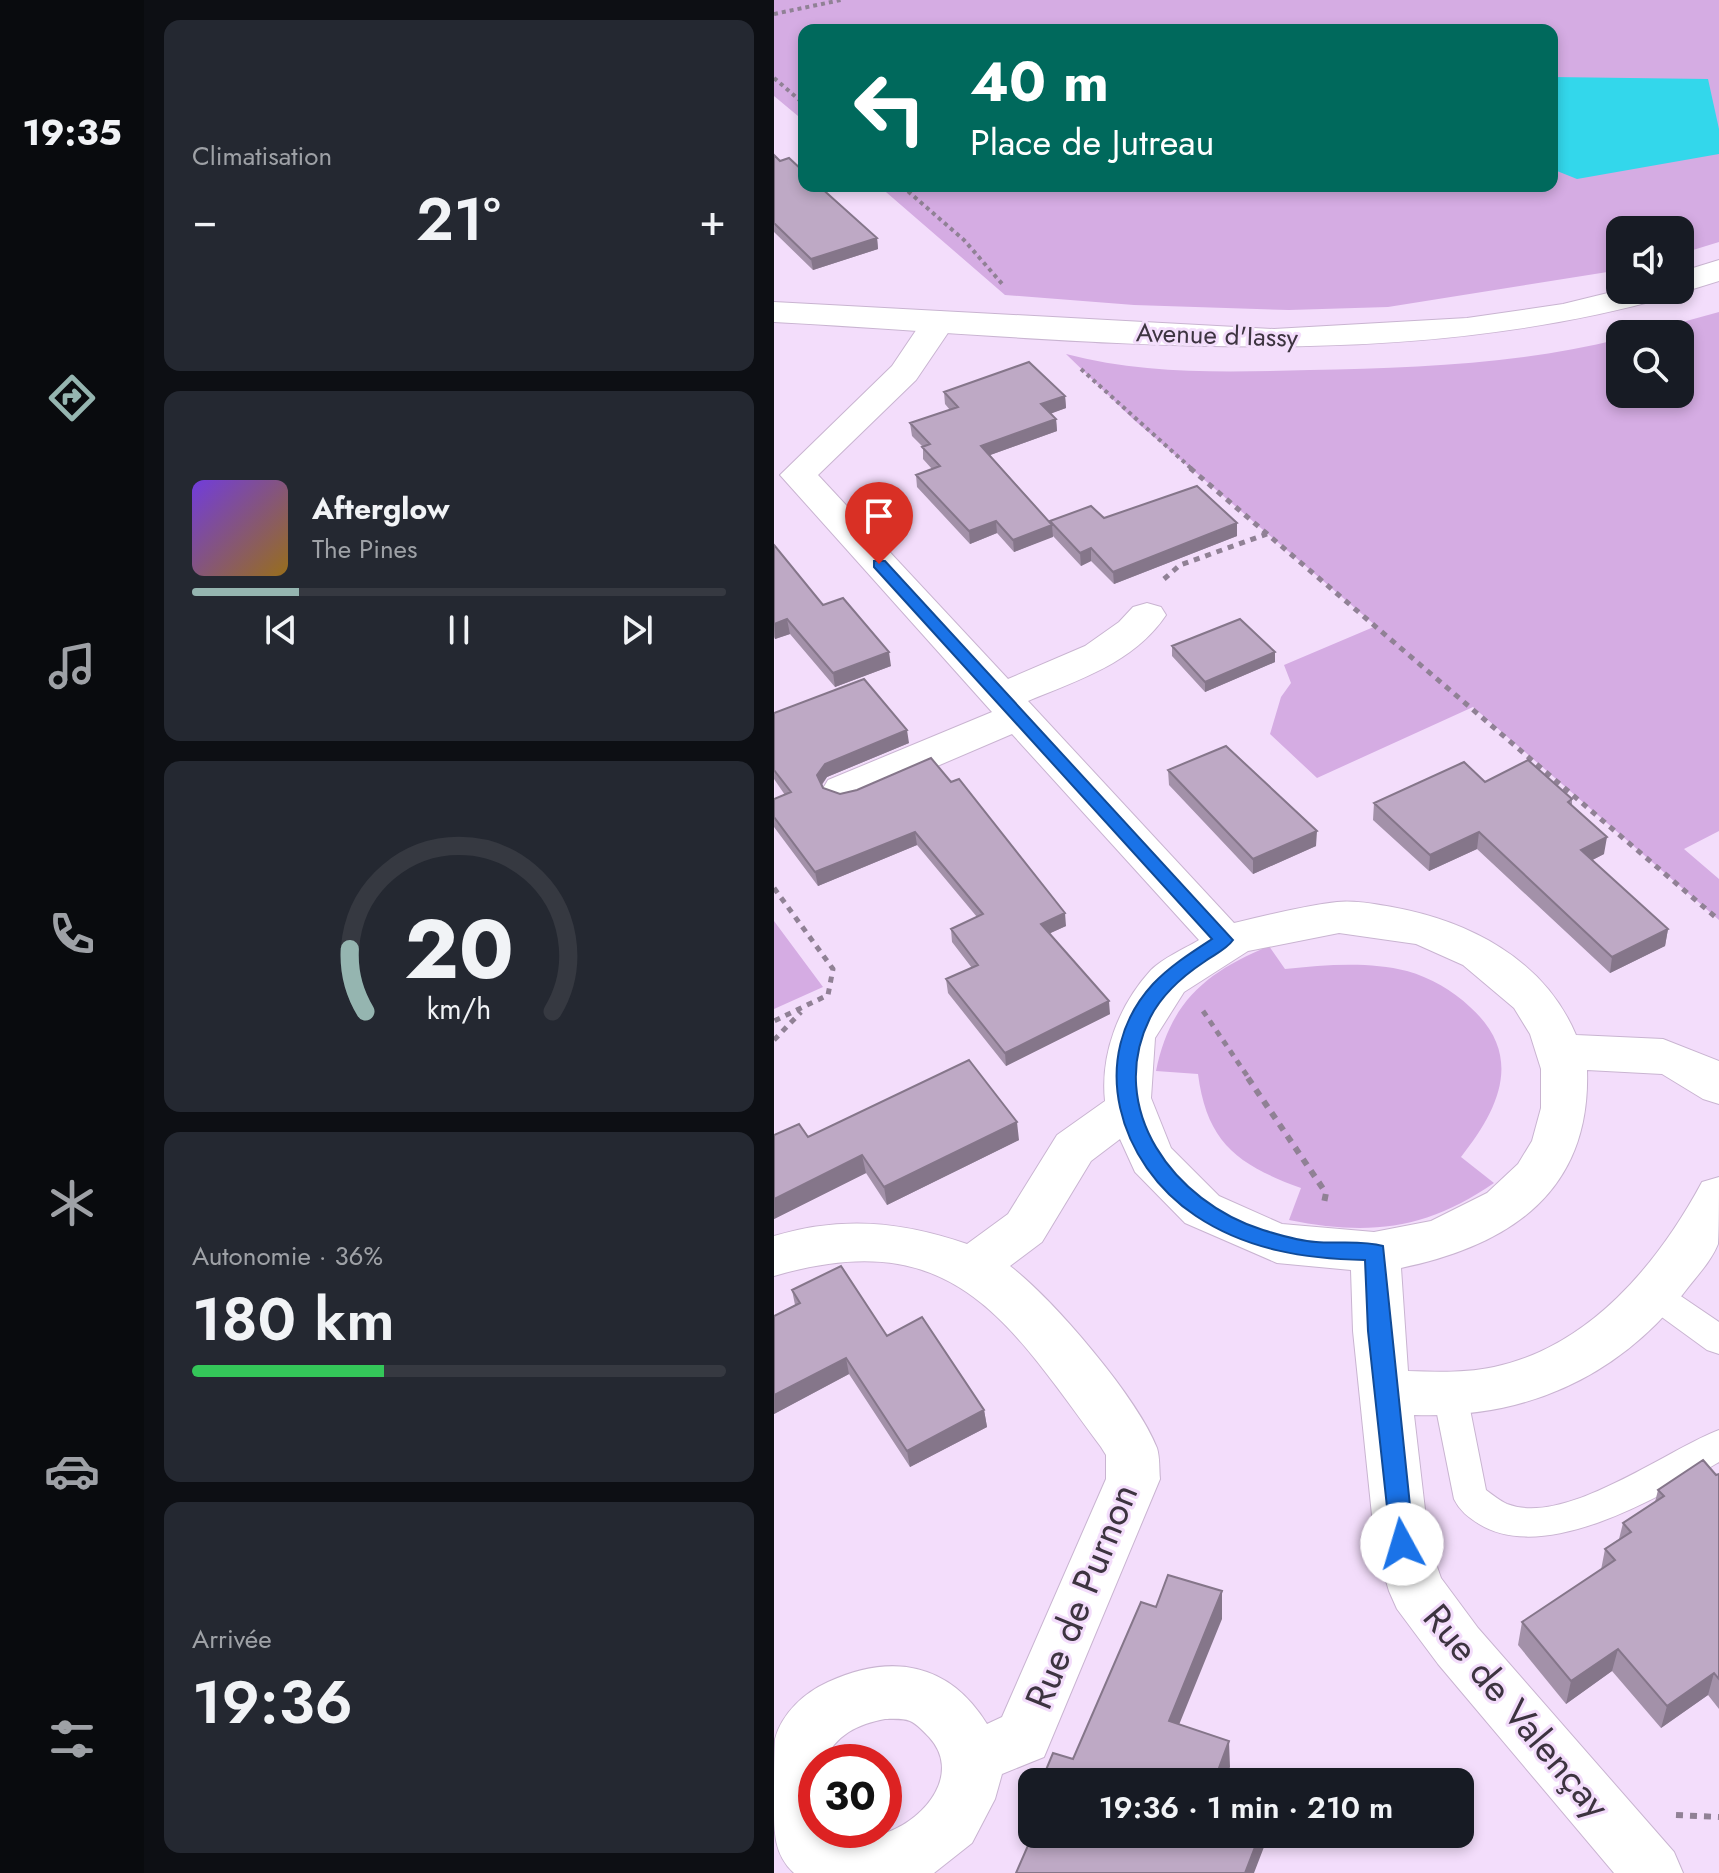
<!DOCTYPE html>
<html lang="fr">
<head>
<meta charset="utf-8">
<style>
	body { margin:0; font-family:Jost,sans-serif; background:#242831; color:#f1f3f6; height:100vh; display:flex; flex-direction:column; font-size:30px; white-space:nowrap }
	* { box-sizing:border-box; margin:0 }
	p { font-size:26px; color:#9ea1a6 }
	.icon { flex:none; width:44px; height:44px; fill:none; stroke:currentColor; stroke-width:2; stroke-linecap:round; stroke-linejoin:round }
	.map { position:relative; flex:1; overflow:hidden }
	.sheet { display:flex; flex-direction:column; gap:20px; padding:20px; background:#0d0f14; width:630px }
	.sheet>* { flex:none }
	.hud { position:absolute; left:24px; top:24px; width:760px; height:168px; border-radius:16px; box-shadow:0 4px 12px #0003; background:#00695c; color:#fff; overflow:hidden }
	.tools { position:absolute; left:832px; top:216px; display:grid; gap:16px }
	.tools a { display:grid; place-items:center; width:88px; height:88px; border-radius:16px; background:#171b24; box-shadow:0 4px 12px #0003; font-size:40px }
	.speed { position:absolute; left:24px; top:1744px; display:flex; gap:16px; font-size:40px; font-weight:700; text-align:center }
	.speed>* { display:grid; place-content:center; width:104px; height:104px; border-radius:50%; background:#171b24; box-shadow:0 4px 12px #0003; line-height:1 }
	.speed .limit { border:12px solid #d22; background:#fff; color:#111 }
	.pin { position:absolute; display:grid; place-items:center; width:68px; height:68px; color:#fff; margin:-82px -34px; border-radius:50% 50% 50% 0; rotate:-45deg; box-shadow:0 0 8px #0007 }
	.pin .icon { rotate:45deg }
	.me { position:absolute; width:88px; margin:-44px; rotate:354deg; stroke-linejoin:round; filter:drop-shadow(0 0 6px #0008) }
	.turn { display:flex; align-items:center; gap:28px; height:168px; padding:0 40px; font-size:36px }
	.turn .icon { width:104px; height:104px; stroke-width:2.5 }
	.turn b { display:block; font-size:56px; line-height:68px }
	.big { font-size:60px; font-weight:600; line-height:1.1 }
	.sheet .widget { flex:1; display:flex; flex-direction:column; justify-content:center; gap:12px; min-width:0; padding:0 28px; border-radius:16px; background:#242831 }
	.sheet .dial { align-items:center; gap:0 }
	.dial svg { height:208px; overflow:visible; fill:none; stroke:#363941; stroke-width:7; stroke-linecap:round; text-anchor:middle }
	.dial text { fill:#f1f3f6; stroke:none }
	.song { display:flex; align-items:center; gap:24px }
	.cover { width:96px; height:96px; border-radius:12px; background:linear-gradient(135deg,hsl(260 70% 55%),hsl(40 70% 35%)) }
	.played { height:8px; border-radius:4px; background:linear-gradient(90deg,#95b5b0 20%,#363941 20%) }
	.keys { display:flex; justify-content:space-around; direction:ltr }
	.heat { display:flex; justify-content:space-between; align-items:center; font-size:44px; direction:ltr }
	.charge { height:12px; border-radius:6px; background:linear-gradient(90deg,#34c759 36%,#363941 0) }
	.trip { position:absolute; left:244px; top:1768px; width:456px; height:80px; border-radius:16px; background:#171b24; box-shadow:0 4px 12px #0003; font-weight:600; line-height:80px; text-align:center }
	main { display:flex; flex:1; min-height:0 }
	.menu { display:flex; flex-direction:column; width:144px; justify-content:space-around; align-items:center; background:#090b0e; color:#9ea1a6 }
	.menu .icon { width:56px; height:56px }
	.menu .current { color:#95b5b0 }
	.menu b { font-size:36px; color:#f1f3f6 }
	.map>svg:first-child { display:block }
	.green { fill:#d5ace3 }
	.water { fill:#33d7eb }
	.lines { fill:none; stroke-linecap:round; stroke-linejoin:round }
	.lane-casing { stroke:#c9b4d1; stroke-width:2 }
	.street-casing { stroke:#c9b4d1; stroke-width:2 }
	.secondary-casing { stroke:#c9b4d1; stroke-width:2 }
	.path-far2 { stroke:#908195; stroke-width:4; stroke-dasharray:4 4; stroke-linecap:butt }
	.path-far1 { stroke:#908195; stroke-width:5; stroke-dasharray:6 6; stroke-linecap:butt }
	.path { stroke:#908195; stroke-width:6; stroke-dasharray:7 7; stroke-linecap:butt }
	.lane { fill:#fff; fill-rule:evenodd }
	.street { fill:#fff; fill-rule:evenodd }
	.secondary { fill:#fff; fill-rule:evenodd }
	.wall { fill:#a391a9 }
	.shaded-wall { fill:#85768a }
	.building { fill:#bea9c5; stroke:#85768a; stroke-width:2 }
	.route { fill:#1a73e8; stroke:#114b97; stroke-width:2 }
	.labels { text-anchor:middle; dominant-baseline:central; stroke-width:6; stroke-linejoin:round; paint-order:stroke }
	.far-street-label { font-size:26px; fill:#3d3440; stroke:#f3ddfb }
	.near-street-label { font-size:38px; fill:#3d3440; stroke:#f3ddfb }
</style>
</head>
<body>
<main>
<nav class="menu">
<b>19:35</b>
<svg class="icon current" aria-label="directions" viewBox="0 0 24 24"><path d="M12 3l9 9-9 9-9-9zM9 14v-3h6M13 9l2 2-2 2"/></svg>
<svg class="icon" aria-label="music" viewBox="0 0 24 24"><path d="M9 18V5l10-2v13"/><circle cx="6" cy="18" r="3"/><circle cx="16" cy="16" r="3"/></svg>
<svg class="icon" aria-label="phone" viewBox="0 0 24 24"><path d="M5 4h4l2 5-3 2q2 4 5 5l2-3 5 2v4C11 20 4 13 5 4z"/></svg>
<svg class="icon" aria-label="climate" viewBox="0 0 24 24"><path d="M12 3v18M4 7l16 10M4 17L20 7"/></svg>
<svg class="icon" aria-label="car" viewBox="0 0 24 24"><path d="M5 17H2v-5l4-1 3-4h7l3 4 3 1v5h-3M9 17h6M6 11h13"/><circle cx="7" cy="17" r="2"/><circle cx="17" cy="17" r="2"/></svg>
<svg class="icon" aria-label="filters" viewBox="0 0 24 24"><path d="M4 7h16M4 17h16"/><circle cx="9" cy="7" r="2"/><circle cx="15" cy="17" r="2"/></svg>
</nav>
<section class="sheet">
<div class="widget"><p>Climatisation</p>
<div class="heat"><a>−</a><b class="big">21°</b><a>+</a></div>
</div>
<div class="widget">
<div class="song"><i class="cover"></i><div><b>Afterglow</b><p>The Pines</p></div></div>
<div class="played"></div>
<div class="keys"><svg class="icon" aria-label="previous" viewBox="0 0 24 24"><path d="M18 5L8 12l10 7zM5 5v14"/></svg><svg class="icon" aria-label="pause" viewBox="0 0 24 24"><path d="M8 5v14M16 5v14"/></svg><svg class="icon" aria-label="next" viewBox="0 0 24 24"><path d="M6 5l10 7-10 7zM19 5v14"/></svg></div>
</div>
<div class="widget dial"><svg viewBox="0 0 100 80">
<path d="M14 69A42 42 0 1 1 86 69"/>
<path d="M14 69A42 42 0 0 1 8 45" stroke="#95b5b0"/>
<text x="50" y="56" font-size="32" font-weight="700">20</text>
<text x="50" y="72" font-size="11">km/h</text>
</svg></div>
<div class="widget"><p>Autonomie · 36%</p><b class="big">180 km</b><div class="charge"></div></div>
<div class="widget"><p>Arrivée</p><b class="big">19:36</b></div>
</section>
<div class="map">
<svg width="945" height="1873" viewBox="0 0 945 1873">
	<rect width="100%" height="100%" fill="#f3ddfb"/>
	<!-- green -->
	<path class="green" d="M0,0h945v242l-39,12v-24h-60v40l-232,37 -99,3 -155,-5 -129,-10 -126,-109h673v-156h-748v91l-30,-25z
		M945,312v519l-35,18 35,30v41l-246,-213 -156,71 -47,-44 11,-37 10,-14 -7,-18 92,-39 -242,-206 -68,-66c79,21 163,18 244,16 102,-2 210,-6 310,-31v55h60v-60h-41z
		M0,921l49,66 -49,22z
		M495,946l16,23c39,-4 83,-8 122,2 24,7 45,19 63,36 54,48 30,101 -9,150l33,26c-68,47 -125,53 -205,37l12,-32c-63,-23 -94,-45 -103,-114l-42,-3c14,-69 50,-99 113,-125z"/>
	<!-- water -->
	<path class="water" d="M778,77l156,2 11,50v25l-142,25 -25,-10z"/>
	<g class="lines">
		<defs>
			<path id="lane" d="M878,1280l11,4 56,38v32l-12,-4 -66,-48 -5,-9 5,-9z
				M676,1380l12,4 5,10 19,96c7,5 14,11 21,14 58,23 159,-54 212,-74v32c-58,34 -174,103 -240,62 -11,-7 -19,-13 -25,-25l-21,-105 5,-10z"/>
			<path id="street" d="M165,311l12,3 5,7 -40,59 -98,95 190,204 77,-33 34,-24 14,-15 14,-4 14,4 5,8c-32,48 -88,65 -138,86l206,222c33,-8 69,-17 103,-21 17,-2 38,2 55,5 77,14 152,52 184,128l87,4 56,22v43l-16,-5 -41,-25 -75,-4c4,121 -76,175 -186,198l7,103c28,1 58,2 86,-4 95,-20 164,-103 208,-185l17,-5c0,19 0,50 -1,67 -7,18 -24,35 -35,50 -69,86 -161,125 -269,121l15,129 12,34 37,50 196,224 9,21h-69l-176,-209 -41,-55 -8,-18 -14,-47 -22,-213 -2,-61 -74,-7 -92,-40 -50,-51 -15,-33 -29,22 -49,81 -32,24c44,34 127,131 147,182 3,10 2,21 3,31l-116,278 -42,17 -7,25 -23,44 -38,30h-140c-20,-18 -20,-41 -20,-67 0,-20 0,-48 1,-67 7,-26 29,-46 53,-57 63,-29 121,-20 159,42l15,-7 104,-238v-24l-5,-8c-94,-127 -148,-224 -327,-171v-40c67,-20 127,-15 193,8l41,-30 49,-79 48,-34c-5,-47 14,-96 46,-131 12,-12 33,-21 48,-30l-187,-206 -154,66 -15,4 -15,-4 -6,-10 6,-10 164,-68 -212,-237 112,-109 35,-52zM565,933l77,11 47,21 51,43 16,26 11,35v39l-9,33 -14,23 -31,29 -56,28 -57,11 -92,-8 -63,-28 -48,-48 -20,-50 4,-60 29,-46 64,-41zM111,1719c7,0 18,-1 25,2 7,3 14,11 19,16 33,36 -3,81 -41,95 -27,10 -46,-2 -72,-2v-68h8c11,-27 34,-38 61,-43z"/>
			<path id="secondary" d="M945,260v21l-39,12 -8,-2 -4,6c-292,82 -596,41 -894,25v-20l500,27 193,-11 96,-14 57,-14h60v-18z"/>
		</defs>
		<!-- lane casing -->
		<use href="#lane" class="lane-casing"/>
		<!-- street casing -->
		<use href="#street" class="street-casing"/>
		<!-- secondary casing -->
		<use href="#secondary" class="secondary-casing"/>
		<!-- path-far2 -->
		<path class="path-far2" d="M0,14l67,-14
			M0,78l30,26
			M128,186l62,54 40,46
			M307,369l112,101"/>
		<!-- path-far1 -->
		<path class="path-far1" d="M416,468l529,452
			M390,579l16,-14 87,-31
			M0,888l59,81 -5,26 -54,26
			M429,1011l47,69
			M0,1040l27,-28"/>
		<!-- path -->
		<path class="path" d="M474,1078l78,115 -2,10
			M902,1815l43,2"/>
		<!-- lane -->
		<use href="#lane" class="lane"/>
		<!-- street -->
		<use href="#street" class="street"/>
		<!-- secondary -->
		<use href="#secondary" class="secondary"/>
	</g>
	<!-- wall -->
	<path class="wall" d="M0,155l103,83 1,11 -65,21 -39,-38z
		M170,392l121,4 1,12 -15,5 5,6 1,12 -67,24 60,67 54,-4 133,5v13l-123,48 -23,-23 -10,5 -28,-30 -39,16 -17,-19 -27,11 -53,-57 -1,-12 16,-6 -9,-10v-12l-11,-11 -2,-13 40,-13 -5,-6z
		M0,545l49,60 68,61 -56,21 -45,-53 -15,5 -1,-2z
		M398,646l103,16 -70,30 -33,-36z
		M0,713l135,30 -82,34 -5,8 1,3 17,6 17,-4 209,136 -16,7 60,81 -104,52 -58,-73 -2,-14 26,-11 -20,-26 -1,-13 26,-12 -60,-72 -99,41 -44,-59v-28l11,-4 -11,-16z
		M394,770l148,76 -63,28 -84,-89z
		M711,782l87,17v7l32,48 -12,6 76,69 -3,17 -55,27 -133,-124 -48,22 -56,-51 1,-17z
		M0,1135l34,2 211,3 -132,65 -21,-32 -92,46z
		M18,1290l95,46 97,74 3,17 -77,40 -61,-93 -75,40v-98l21,-11z
		M945,1474v235l-11,-14 -47,33 -49,-57 -46,33 -48,-59 4,-23 79,-52 4,-21 14,-10 4,-16 32,-21 3,-12z
		M258,1804v30h237l-239,6 -3,-23z"/>
	<!-- shaded-wall -->
	<path class="shaded-wall" d="M103,238l1,11 -65,21 -2,-11z
		M291,396l1,12 -24,9 -1,-13z
		M282,419l1,12 -75,27 -1,-12z
		M222,521l1,12 -27,11 -1,-13z
		M463,523v13l-123,48 -1,-12z
		M278,525l1,12 -39,15 -1,-12z
		M317,548v13l-10,5 -1,-13z
		M13,619l3,15 -15,5 -1,-15z
		M115,652l2,14 -56,21 -2,-14z
		M501,652v10l-70,30v-10z
		M133,730l2,13 -82,34 -8,11 -2,-13 8,-11z
		M543,831l-1,15 -63,28v-15z
		M141,832l2,13 -99,41 -3,-14z
		M705,832l-2,17 -48,22 1,-16z
		M833,837l-3,17 -25,13 2,-17z
		M291,913l1,13 -24,11 -1,-13z
		M894,929l-3,17 -55,27 2,-16z
		M335,1001l1,13 -104,52 -1,-13z
		M243,1122l2,18 -132,65 -3,-18z
		M88,1155l4,18 -92,46v-20z
		M72,1358l3,16 -75,40v-19z
		M210,1410l3,17 -77,40 -3,-16z
		M448,1591v28l-52,128 -1,-26z
		M844,1649l-6,22 -46,33 5,-23z
		M940,1673l-6,22 -47,33 6,-22z
		M455,1741l1,26 -6,15 -5,-14z
		M486,1834h9l-15,39h-9z"/>
	<!-- building -->
	<path class="building" d="M0,155l6,6 9,-3 15,14v14h15l58,52 -66,21 -37,-36z
		M255,362l36,34 -24,8 15,15 -75,27 71,79 -39,15 -17,-19 -27,10 -53,-56 24,-9 -18,-19 8,-3 -20,-21 48,-16 -14,-15z
		M423,486l40,37 -124,49 -22,-24 -11,5 -30,-32 41,-15 13,12z
		M0,545l49,60 20,-7 46,54 -56,21 -46,-54 -13,5z
		M466,619l35,33 -70,30 -33,-36z
		M90,679l43,51 -82,34 -8,11 6,13 17,6 17,-4 74,-32 20,24 8,-3 106,134 -24,11 68,77 -104,52 -59,-74 32,-14 -27,-36 32,-15 -68,-82 -100,40 -41,-55v-18l17,-7 -17,-22v-57z
		M452,746l91,85 -64,28 -85,-89z
		M754,760l44,39 -4,3 39,35 -26,13 87,79 -56,28 -133,-125 -49,23 -56,-52 90,-41 21,20z
		M195,1060l48,62 -133,65 -22,-32 -88,44v-64l25,-11 9,13z
		M67,1266l46,70 35,-19 62,93 -77,41 -61,-93 -72,37v-79l26,-13 -8,-13z
		M929,1460l13,15 3,-1v205l-5,-6 -47,33 -49,-57 -47,32 -49,-59 93,-62 -10,-11 26,-17 -8,-9 41,-27 -6,-6z
		M394,1575l54,16 -53,130 60,20 -10,27 38,14h-216l12,-29 20,6 68,-157 15,5z
		M258,1804v15l-5,-2z
		M259,1834h227l-15,39h-229z"/>
	<!-- route -->
	<path class="route" d="M100,561h11l348,379c-7,10 -20,15 -29,22 -21,14 -43,34 -54,56 -45,91 24,184 113,212 16,5 36,11 53,12 21,2 46,-2 67,4l31,298 -4,7 -8,3 -8,-3 -3,-7 -23,-213 -3,-71c-59,-1 -118,-10 -169,-44 -78,-52 -110,-159 -43,-232 17,-18 39,-32 59,-45l-338,-372z"/>
	<g class="labels">
		<!-- far-street labels -->
		<g class="far-street-label">
			<text transform="translate(443 335) rotate(2)">Avenue d'Iassy</text>
		</g>
		<!-- near-street labels -->
		<g class="near-street-label">
			<text transform="translate(307 1596) rotate(-68)">Rue de Purnon</text>
			<text transform="translate(743 1711) rotate(50)">Rue de Valençay</text>
		</g>
	</g>
</svg>
<div class="tools">
<a><svg class="icon" aria-label="sound" viewBox="0 0 24 24"><path d="M4 9h4l5-4v14l-5-4H4zM17 9q2 3 0 6"/></svg></a>
<a><svg class="icon" aria-label="search" viewBox="0 0 24 24"><circle cx="10" cy="10" r="6"/><path d="M15 15l6 6"/></svg></a>
</div>
<div class="speed"><div class="limit">30</div></div>
<div class="pin" style="left:105px;top:564px;background:#d93025"><svg class="icon" aria-label="arrive" viewBox="0 0 24 24"><path d="M6 21V4h12l-3 4 3 4H6"/></svg></div>
<svg class="me" style="left:628px;top:1544px" viewBox="-20 -20 40 40"><circle r="19" fill="#fff"/><path d="M0-13L10 11 0 6-10 11z" fill="#1a73e8"/></svg>
<div class="trip">19:36 · 1 min · 210 m</div>
<div class="hud">
<div class="turn"><svg class="icon" aria-label="left" viewBox="0 0 24 24"><path d="M17 20v-9H6M10 6l-5 5 5 5"/></svg><div><b>40 m</b>Place de Jutreau</div></div>
</div>
</div>
</main>
</body>
</html>
